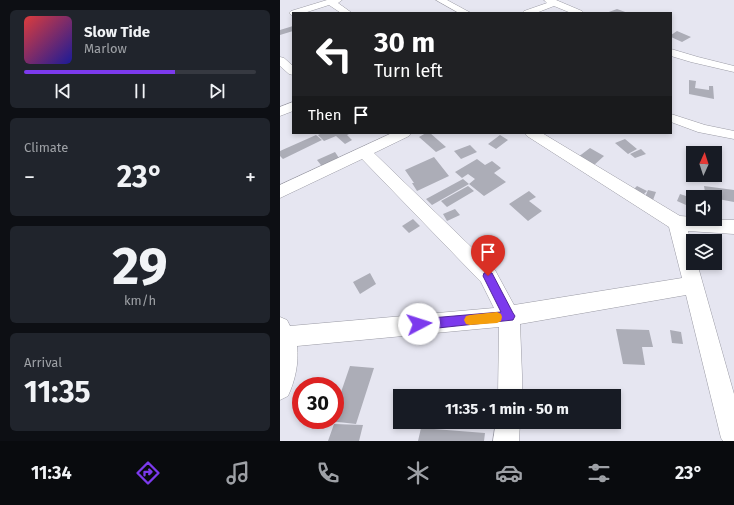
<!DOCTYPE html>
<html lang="en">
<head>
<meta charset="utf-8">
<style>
	body { margin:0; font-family:"Fira Sans",sans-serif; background:#20242c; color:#f1f3f6; height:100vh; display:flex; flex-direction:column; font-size:15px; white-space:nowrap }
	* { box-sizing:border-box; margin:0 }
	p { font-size:13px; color:#9ea1a6 }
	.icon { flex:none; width:22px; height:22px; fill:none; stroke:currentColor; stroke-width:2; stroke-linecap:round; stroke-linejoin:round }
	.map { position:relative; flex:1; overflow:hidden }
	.sheet { display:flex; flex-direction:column; gap:10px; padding:10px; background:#0d0f14; width:280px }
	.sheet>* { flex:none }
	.top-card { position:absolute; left:12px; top:12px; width:380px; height:122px; border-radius:0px; box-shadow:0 2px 6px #0003; background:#202124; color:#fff; overflow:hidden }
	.needle { width:26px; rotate:3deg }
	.controls { position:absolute; left:406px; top:146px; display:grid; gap:8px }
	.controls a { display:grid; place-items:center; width:36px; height:36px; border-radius:0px; background:#171b24; box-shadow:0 2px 6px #0003; font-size:20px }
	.speed { position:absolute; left:12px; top:377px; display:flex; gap:8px; font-size:20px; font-weight:700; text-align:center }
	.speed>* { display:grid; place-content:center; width:52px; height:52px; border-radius:50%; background:#171b24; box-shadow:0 2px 6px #0003; line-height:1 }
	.speed .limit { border:6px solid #d22; background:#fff; color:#111 }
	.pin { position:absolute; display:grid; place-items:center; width:34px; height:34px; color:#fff; margin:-41px -17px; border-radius:50% 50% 50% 0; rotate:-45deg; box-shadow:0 0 4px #0007 }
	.pin .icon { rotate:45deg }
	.me { position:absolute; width:44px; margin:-22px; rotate:85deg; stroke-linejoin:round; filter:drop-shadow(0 0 3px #0008) }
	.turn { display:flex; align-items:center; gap:14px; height:84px; padding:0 16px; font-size:18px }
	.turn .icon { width:52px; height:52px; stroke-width:2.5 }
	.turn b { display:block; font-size:28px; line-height:34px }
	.then { display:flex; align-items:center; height:38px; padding:0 16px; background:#0003; gap:8px; font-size:15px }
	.big { font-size:30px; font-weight:700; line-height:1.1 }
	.sheet .widget { flex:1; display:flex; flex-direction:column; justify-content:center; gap:6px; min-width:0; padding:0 14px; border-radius:6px; background:#20242c }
	.sheet .dial { align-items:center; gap:0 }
	.dial b { font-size:52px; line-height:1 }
	.song { display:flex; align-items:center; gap:12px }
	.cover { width:48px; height:48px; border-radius:6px; background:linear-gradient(135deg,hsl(0 70% 55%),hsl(240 70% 35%)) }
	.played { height:4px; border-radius:2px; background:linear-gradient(90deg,#7c3aed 65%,#363941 65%) }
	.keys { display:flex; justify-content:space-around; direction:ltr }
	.heat { display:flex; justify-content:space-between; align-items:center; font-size:22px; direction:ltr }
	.trip { position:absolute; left:113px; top:389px; width:228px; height:40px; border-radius:0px; background:#171b24; box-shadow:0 2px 6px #0003; font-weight:700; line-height:40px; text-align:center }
	.tab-bar { display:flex; height:64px; justify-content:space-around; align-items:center; background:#090b0e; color:#9ea1a6 }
	.tab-bar .icon { width:28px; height:28px }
	.tab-bar .selected { color:#7c3aed }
	.tab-bar b { font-size:18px; color:#f1f3f6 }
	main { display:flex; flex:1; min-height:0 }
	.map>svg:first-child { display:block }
	.building { fill:#acadb7 }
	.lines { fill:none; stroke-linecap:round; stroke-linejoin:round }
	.street-casing { stroke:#9b9ba5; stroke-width:1 }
	.street { fill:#fff; fill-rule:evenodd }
	.route { fill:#7c3aed; stroke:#51269a }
	.slow { fill:#f59e0b }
</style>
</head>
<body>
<main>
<section class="sheet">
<div class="widget">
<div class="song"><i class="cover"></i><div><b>Slow Tide</b><p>Marlow</p></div></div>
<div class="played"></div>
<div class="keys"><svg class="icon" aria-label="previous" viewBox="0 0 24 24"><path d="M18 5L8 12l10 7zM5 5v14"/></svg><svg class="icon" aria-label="pause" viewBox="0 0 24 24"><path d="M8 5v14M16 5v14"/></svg><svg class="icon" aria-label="next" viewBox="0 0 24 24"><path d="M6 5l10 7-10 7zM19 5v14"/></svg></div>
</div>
<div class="widget"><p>Climate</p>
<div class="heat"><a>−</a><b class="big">23°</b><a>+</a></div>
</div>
<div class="widget dial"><b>29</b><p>km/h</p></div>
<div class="widget"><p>Arrival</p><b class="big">11:35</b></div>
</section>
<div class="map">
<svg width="454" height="441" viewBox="0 0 454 441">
	<rect width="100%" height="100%" fill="#e6e6f1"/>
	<!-- building -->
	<path class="building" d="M337,9l11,4h-22z
		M13,26v5l-13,4v-5z
		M397,31l14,6 -9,5 -11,-5v-2z
		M409,80l7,1 -1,7 14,2v-4h4l1,13 -25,-5z
		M42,133h29l-4,2 5,5 -7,4 -9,-8 -12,5 -6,-6z
		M146,133h4l16,14 -10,5 -17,-15z
		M36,135l6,5 -39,19 -3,-3v-5z
		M220,135l8,5 -12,9 -8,-5z
		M345,139l12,10 -9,5 -13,-11z
		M190,145l7,7 -16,7 -7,-8z
		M310,148l14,8 -11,10 -15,-9z
		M361,149l5,5 -11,4 -5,-4z
		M55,152l6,9 -17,8 -7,-9z
		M154,157l15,19 -32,15 -5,-8h2l-9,-13z
		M197,159l8,6 7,-4 9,7 -7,5 12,9 -22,14 -15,-12 6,-5 -7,-5 -6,4 -7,-6z
		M183,179l6,5 -37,21 -6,-6z
		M188,186l6,5 -27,16 -6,-6z
		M357,186l10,5 -5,5 -10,-5z
		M424,186l30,4v12l-16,-3 -1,-6 -12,-1z
		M368,190l8,2 -3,8 -8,-3z
		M249,191l7,6 -7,4 13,10 -14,10 -19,-17z
		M400,194l9,3 -3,8 -9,-4z
		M175,209l5,6 -13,6 -4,-7z
		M133,219l7,7 -11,7 -7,-7z
		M90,273l6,11 -16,10 -7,-12z
		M336,329l33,1 4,17h-11l3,18 -22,-1z
		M390,330l11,2 2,12 -11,-1z
		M70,366l24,2 -18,56 -27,-3 6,-1v-23l4,1z
		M54,424l29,1 -4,16h-31z
		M141,428l64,5 -1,8h-66z"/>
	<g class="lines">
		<defs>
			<path id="street" d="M62,0l-4,3 14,10h-11l-12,-8 -25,8h-11v3l-4,-3 2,-2 36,-11z
				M156,0h11l24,13h-12z
				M264,0h12l26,11 2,2h-13l-17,-7 -18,7h-14l2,-2 23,-8z
				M391,49l27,8 36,9v6l-43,-10 -20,-6z
				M0,57l4,1 9,8v9l-4,-1 -9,-8z
				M13,102v9l-13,5v-9z
				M391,114l34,11 29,6v8l-36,-7 -27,-10z
				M112,133h19l-2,3 -35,17 121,117 19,35 168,-27 -13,-51 -142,-91 -2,-3h17l138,83 13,1v2l41,1v14l-46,-3 5,18v14h4l37,131v47h-11l-2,-3 -35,-143 -166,29 2,51v21h-24l1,-69 -202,19c2,17 -2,35 -9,50l-8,4v-83l7,3 3,6 204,-18 -13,-26 -119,-123 -82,39v-13z
				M216,422h24l-1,19h-26z"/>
		</defs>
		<!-- street casing -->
		<use href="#street" class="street-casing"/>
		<!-- street -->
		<use href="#street" class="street"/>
	</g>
	<!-- route -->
	<path class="route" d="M208,272l4,1 21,40 2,3 -2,4 -94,10 -4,-2 -1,-4 1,-3 4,-2 82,-7 -18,-36 1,-3z"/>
	<!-- slow -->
	<path class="slow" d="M217,312l4,2 1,3 -1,4 -4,2 -27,2 -4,-1 -2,-4 2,-4 4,-1z"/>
</svg>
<div class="controls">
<a><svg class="needle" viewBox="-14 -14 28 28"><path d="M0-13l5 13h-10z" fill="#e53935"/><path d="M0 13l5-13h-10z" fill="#9ea1a6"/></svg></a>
<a><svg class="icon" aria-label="sound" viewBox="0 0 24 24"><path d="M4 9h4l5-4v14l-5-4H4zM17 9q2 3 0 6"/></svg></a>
<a><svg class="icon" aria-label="layers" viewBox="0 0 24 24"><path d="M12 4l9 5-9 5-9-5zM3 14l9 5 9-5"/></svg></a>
</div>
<div class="speed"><div class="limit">30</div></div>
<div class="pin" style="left:208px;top:276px;background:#d93025"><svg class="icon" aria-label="arrive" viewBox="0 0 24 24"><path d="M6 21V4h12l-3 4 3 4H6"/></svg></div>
<svg class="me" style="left:139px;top:324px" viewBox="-20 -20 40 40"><circle r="19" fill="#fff"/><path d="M0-13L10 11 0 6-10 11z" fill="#7c3aed"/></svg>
<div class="trip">11:35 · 1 min · 50 m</div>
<div class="top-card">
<div class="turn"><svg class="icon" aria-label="left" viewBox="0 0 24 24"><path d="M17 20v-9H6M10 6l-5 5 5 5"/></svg><div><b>30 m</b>Turn left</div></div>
<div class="then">Then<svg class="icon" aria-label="arrive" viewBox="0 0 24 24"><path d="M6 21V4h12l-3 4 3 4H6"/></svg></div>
</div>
</div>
</main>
<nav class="tab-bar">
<b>11:34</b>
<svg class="icon selected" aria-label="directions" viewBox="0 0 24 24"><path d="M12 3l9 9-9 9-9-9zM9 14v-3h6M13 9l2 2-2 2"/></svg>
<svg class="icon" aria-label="music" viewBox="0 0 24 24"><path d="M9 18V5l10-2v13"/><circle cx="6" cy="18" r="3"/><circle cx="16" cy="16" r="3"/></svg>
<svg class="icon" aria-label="phone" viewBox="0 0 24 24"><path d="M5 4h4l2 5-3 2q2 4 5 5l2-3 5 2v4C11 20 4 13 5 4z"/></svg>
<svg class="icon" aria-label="climate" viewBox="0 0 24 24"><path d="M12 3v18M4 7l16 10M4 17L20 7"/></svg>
<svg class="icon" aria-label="car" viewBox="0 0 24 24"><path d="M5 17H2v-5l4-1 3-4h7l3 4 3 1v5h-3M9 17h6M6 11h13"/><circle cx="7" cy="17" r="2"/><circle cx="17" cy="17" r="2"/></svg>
<svg class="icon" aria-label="filters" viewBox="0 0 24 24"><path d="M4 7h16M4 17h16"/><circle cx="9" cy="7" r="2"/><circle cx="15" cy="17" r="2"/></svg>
<b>23°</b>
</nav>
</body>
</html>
